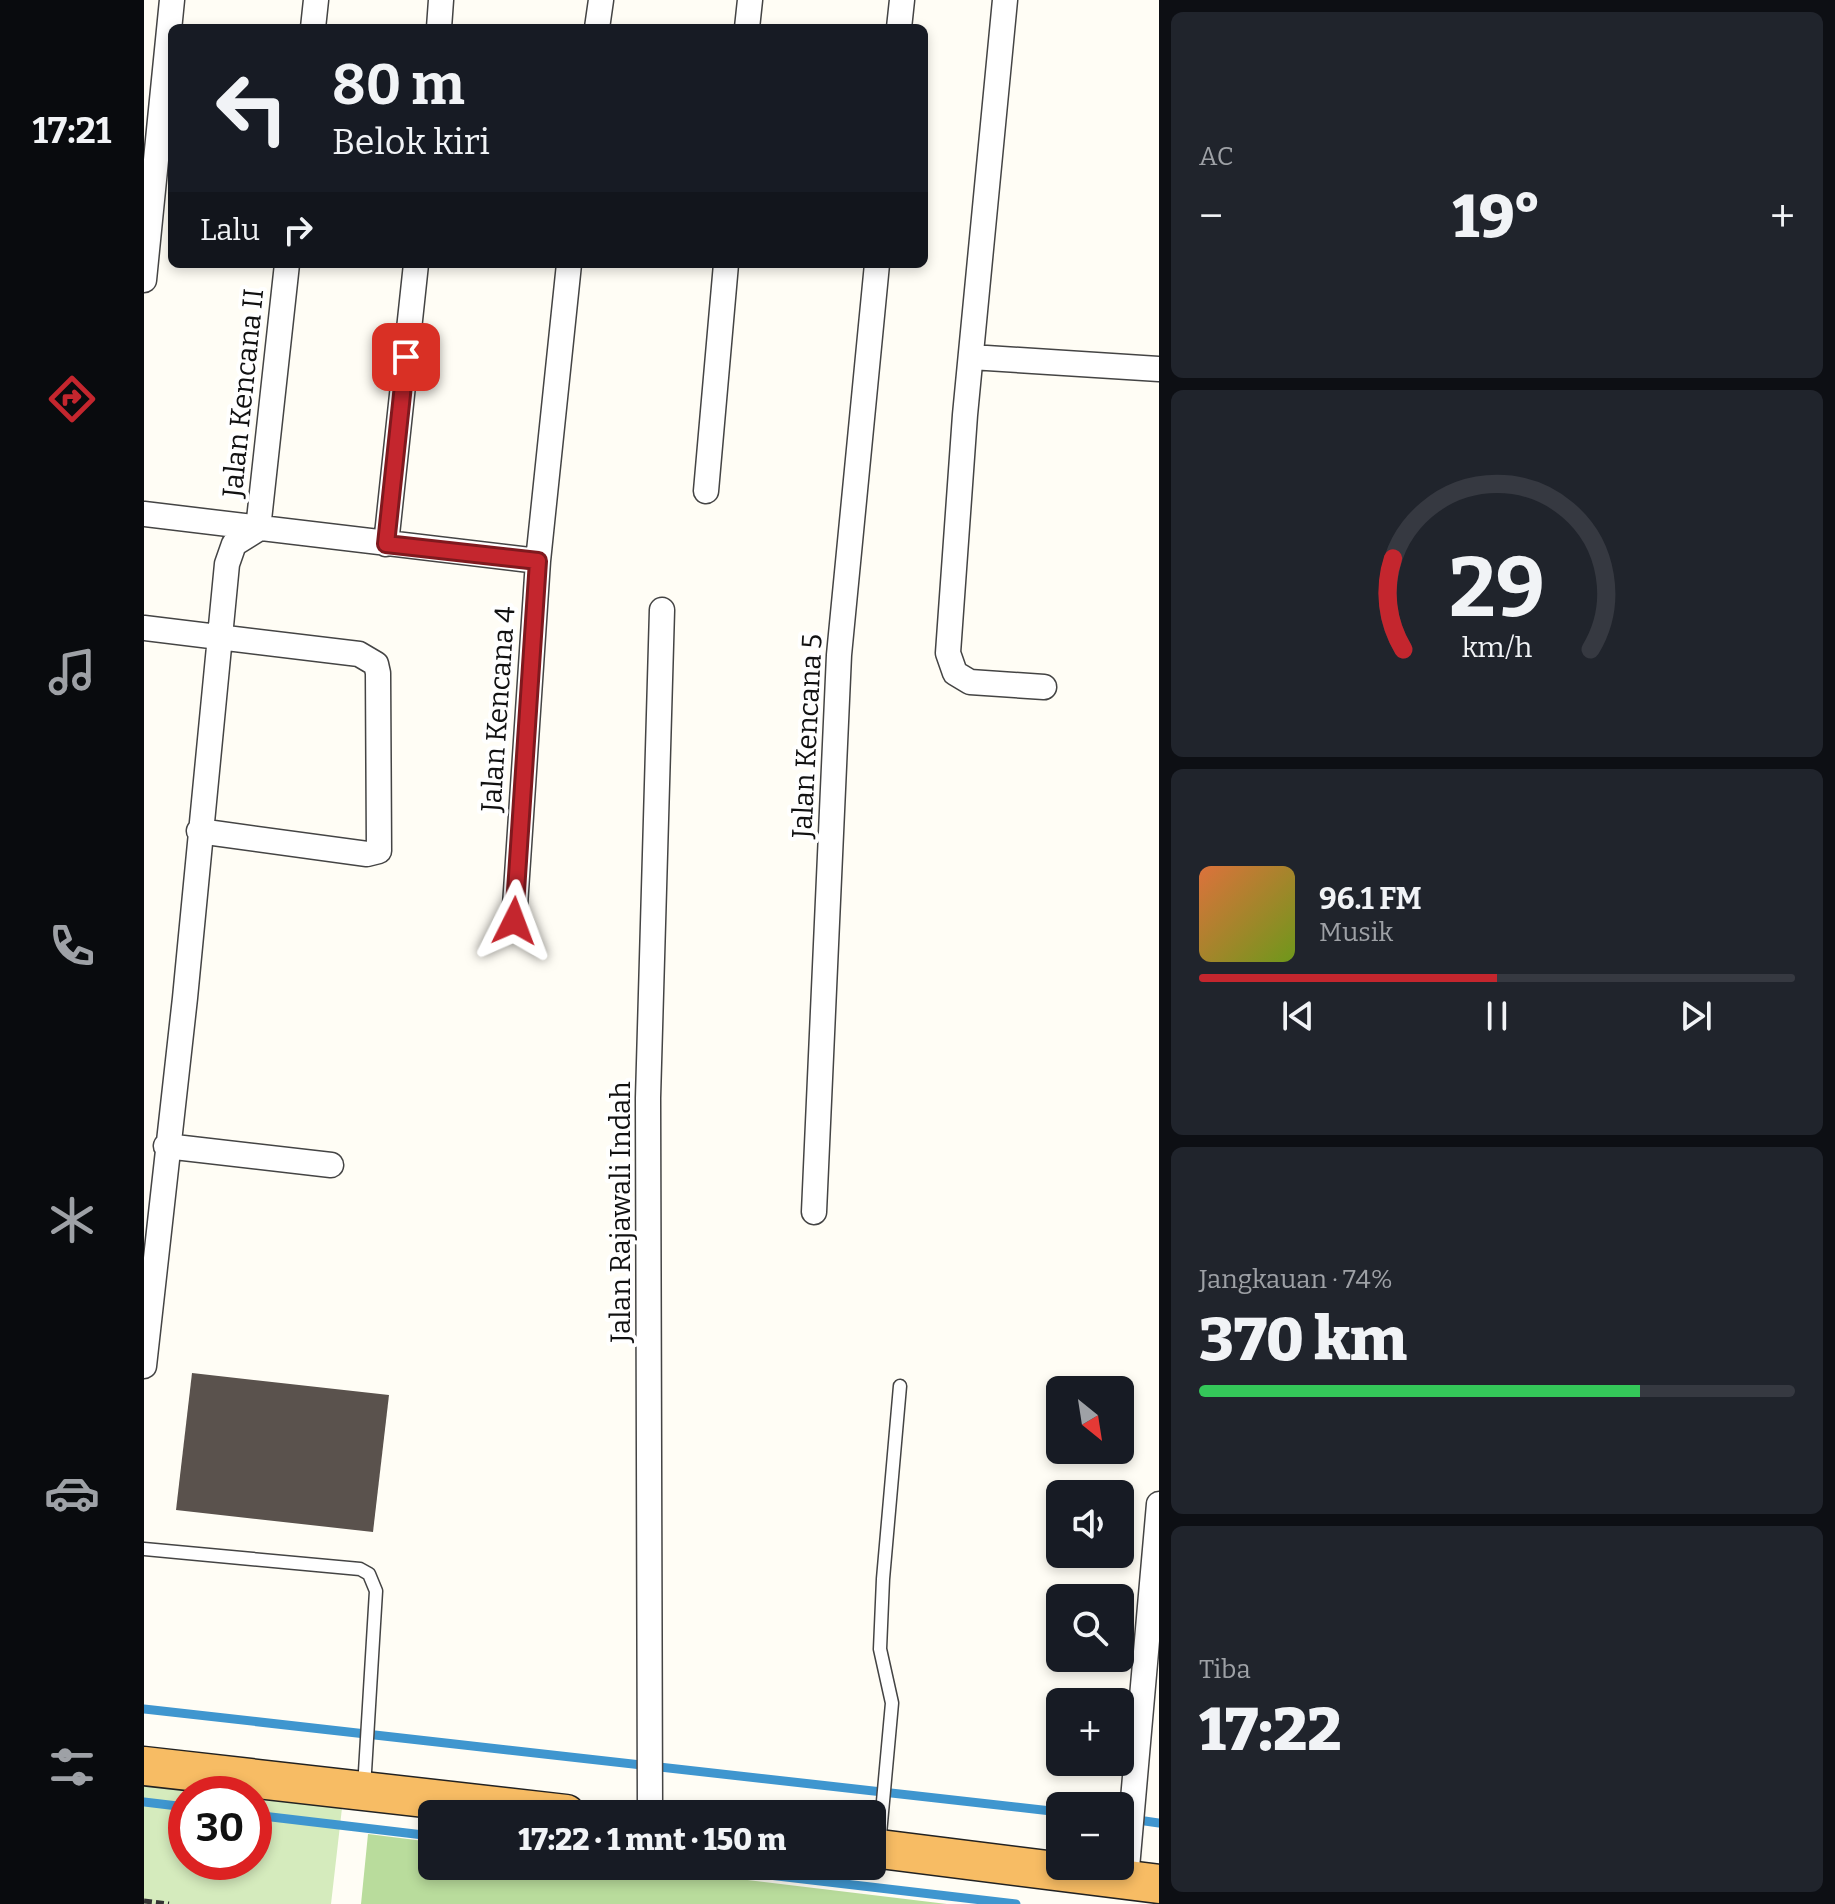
<!DOCTYPE html>
<html lang="id">
<head>
<meta charset="utf-8">
<style>
	body { margin:0; font-family:Bitter,serif; background:#20242c; color:#f1f3f6; height:100vh; display:flex; flex-direction:column; font-size:30px; white-space:nowrap }
	* { box-sizing:border-box; margin:0 }
	p { font-size:26px; color:#9ea1a6 }
	.icon { flex:none; width:44px; height:44px; fill:none; stroke:currentColor; stroke-width:2; stroke-linecap:round; stroke-linejoin:round }
	.map { position:relative; flex:1; overflow:hidden }
	.drawer { display:flex; flex-direction:column; gap:12px; padding:12px; background:#0d0f14; width:676px }
	.drawer>* { flex:none }
	.guide { position:absolute; left:24px; top:24px; width:760px; height:244px; border-radius:12px; box-shadow:0 4px 12px #0003; background:#171b24; color:#f1f3f6; overflow:hidden }
	.needle { width:52px; rotate:150deg }
	.fabs { position:absolute; left:902px; top:1376px; display:grid; gap:16px }
	.fabs a { display:grid; place-items:center; width:88px; height:88px; border-radius:12px; background:#171b24; box-shadow:0 4px 12px #0003; font-size:40px }
	.speed { position:absolute; left:24px; top:1776px; display:flex; gap:16px; font-size:40px; font-weight:700; text-align:center }
	.speed>* { display:grid; place-content:center; width:104px; height:104px; border-radius:50%; background:#171b24; box-shadow:0 4px 12px #0003; line-height:1 }
	.speed .limit { border:12px solid #d22; background:#fff; color:#111 }
	.pin { position:absolute; display:grid; place-items:center; width:68px; height:68px; color:#fff; margin:-34px; border-radius:16px; box-shadow:0 4px 12px #0006 }
	.me { position:absolute; width:88px; margin:-44px; rotate:3deg; stroke-linejoin:round; filter:drop-shadow(0 0 6px #0008) }
	.turn { display:flex; align-items:center; gap:28px; height:168px; padding:0 32px; font-size:36px }
	.turn .icon { width:104px; height:104px; stroke-width:2.5 }
	.turn b { display:block; font-size:56px; line-height:68px }
	.then { display:flex; align-items:center; height:76px; padding:0 32px; background:#0003; gap:16px; font-size:30px }
	.big { font-size:60px; font-weight:800; line-height:1.1 }
	.drawer .card { flex:1; display:flex; flex-direction:column; justify-content:center; gap:12px; min-width:0; padding:0 28px; border-radius:12px; background:#20242c }
	.drawer .dial { align-items:center; gap:0 }
	.dial svg { height:208px; overflow:visible; fill:none; stroke:#363941; stroke-width:7; stroke-linecap:round; text-anchor:middle }
	.dial text { fill:#f1f3f6; stroke:none }
	.song { display:flex; align-items:center; gap:24px }
	.cover { width:96px; height:96px; border-radius:12px; background:linear-gradient(135deg,hsl(20 70% 55%),hsl(80 70% 35%)) }
	.played { height:8px; border-radius:4px; background:linear-gradient(90deg,#c4262e 50%,#363941 50%) }
	.keys { display:flex; justify-content:space-around; direction:ltr }
	.heat { display:flex; justify-content:space-between; align-items:center; font-size:44px; direction:ltr }
	.charge { height:12px; border-radius:6px; background:linear-gradient(90deg,#34c759 74%,#363941 0) }
	.trip { position:absolute; left:274px; top:1800px; width:468px; height:80px; border-radius:12px; background:#171b24; box-shadow:0 4px 12px #0003; font-weight:800; line-height:80px; text-align:center }
	main { display:flex; flex:1; min-height:0 }
	.tab-bar { display:flex; flex-direction:column; width:144px; justify-content:space-around; align-items:center; background:#090b0e; color:#9ea1a6 }
	.tab-bar .icon { width:56px; height:56px }
	.tab-bar .active { color:#c4262e }
	.tab-bar b { font-size:36px; color:#f1f3f6 }
	.map>svg:first-child { display:block }
	.green { fill:#d5ebbd }
	.forest { fill:#b9dc9c }
	.lines { fill:none; stroke-linecap:round; stroke-linejoin:round }
	.stream { stroke:#3f96cf; stroke-width:9 }
	.building { fill:#5a524d }
	.service-casing { stroke:#444; stroke-width:15 }
	.minor-casing { stroke:#444; stroke-width:27 }
	.trunk-casing { stroke:#222; stroke-width:41 }
	.path { stroke:#333; stroke-width:5; stroke-dasharray:8 4; stroke-linecap:butt }
	.service { stroke:#fff; stroke-width:12 }
	.minor { stroke:#fff; stroke-width:24 }
	.trunk { stroke:#f7bc64; stroke-width:38 }
	.route-casing { stroke:#7f191e; stroke-width:20 }
	.route { stroke:#c4262e; stroke-width:14 }
	.labels { text-anchor:middle; dominant-baseline:central; stroke-width:8; stroke-linejoin:round; paint-order:stroke }
	.street-label { font-size:28px; fill:#111; stroke:#fff }
</style>
</head>
<body>
<main>
<nav class="tab-bar">
<b>17:21</b>
<svg class="icon active" aria-label="directions" viewBox="0 0 24 24"><path d="M12 3l9 9-9 9-9-9zM9 14v-3h6M13 9l2 2-2 2"/></svg>
<svg class="icon" aria-label="music" viewBox="0 0 24 24"><path d="M9 18V5l10-2v13"/><circle cx="6" cy="18" r="3"/><circle cx="16" cy="16" r="3"/></svg>
<svg class="icon" aria-label="phone" viewBox="0 0 24 24"><path d="M5 4h4l2 5-3 2q2 4 5 5l2-3 5 2v4C11 20 4 13 5 4z"/></svg>
<svg class="icon" aria-label="climate" viewBox="0 0 24 24"><path d="M12 3v18M4 7l16 10M4 17L20 7"/></svg>
<svg class="icon" aria-label="car" viewBox="0 0 24 24"><path d="M5 17H2v-5l4-1 3-4h7l3 4 3 1v5h-3M9 17h6M6 11h13"/><circle cx="7" cy="17" r="2"/><circle cx="17" cy="17" r="2"/></svg>
<svg class="icon" aria-label="filters" viewBox="0 0 24 24"><path d="M4 7h16M4 17h16"/><circle cx="9" cy="7" r="2"/><circle cx="15" cy="17" r="2"/></svg>
</nav>
<div class="map">
<svg width="1015" height="1904" viewBox="0 0 1015 1904">
	<rect width="100%" height="100%" fill="#fffdf5"/>
	<!-- green -->
	<path class="green" d="M0,1784l84,10h-42v68h68v-65l88,11 -11,96h-187z"/>
	<!-- forest -->
	<path class="forest" d="M224,1834l64,8v24h200l315,38h-586z"/>
	<g class="lines">
		<!-- stream -->
		<path class="stream" d="M0,1709l916,103
			M0,1802l42,5
			M110,1815l178,21
			M987,1819l28,4
			M548,1866l324,38"/>
	</g>
	<!-- building -->
	<path class="building" d="M48,1373l197,22 -16,137 -197,-22z"/>
	<g class="lines">
		<defs>
			<path id="service" d="M0,1549l216,20 9,5 7,17 -12,197
				M735,1845l13,-142 -12,-54 3,-70 17,-193"/>
			<path id="minor" d="M861,0l-40,415 -17,238 7,20 15,9 74,5
				M169,28l3,-28
				M295,28l2,-28
				M453,28l4,-28
				M603,28l3,-28
				M755,28l3,-28
				M0,280l28,-280
				M827,357l188,12
				M562,491l20,-227
				M0,514l394,47
				M114,529l29,-265
				M242,544l30,-280
				M0,628l215,26 17,10 2,9 1,178 -12,3 -168,-23
				M370,921l24,-360 31,-297
				M22,1146l165,19
				M670,1212l25,-557 38,-391
				M0,1366l41,-368 42,-434 7,-20 24,-15
				M506,1814l-2,-716 14,-488
				M982,1879l33,-375"/>
			<path id="trunk" d="M0,1766l422,48
				M728,1848l287,36"/>
		</defs>
		<!-- service casing -->
		<use href="#service" class="service-casing"/>
		<!-- minor casing -->
		<use href="#minor" class="minor-casing"/>
		<!-- trunk casing -->
		<use href="#trunk" class="trunk-casing"/>
		<!-- path -->
		<path class="path" d="M0,1901l25,3"/>
		<!-- service -->
		<use href="#service" class="service"/>
		<!-- minor -->
		<use href="#minor" class="minor"/>
		<!-- trunk -->
		<use href="#trunk" class="trunk"/>
	</g>
	<g class="lines">
		<defs>
			<path id="route" d="M262,357l-20,187 152,17 -24,360"/>
		</defs>
		<!-- route casing -->
		<use href="#route" class="route-casing"/>
		<!-- route -->
		<use href="#route" class="route"/>
	</g>
	<g class="labels">
		<!-- street labels -->
		<g class="street-label">
			<text transform="translate(99 393) rotate(-84)">Jalan Kencana II</text>
			<text transform="translate(354 709) rotate(-86)">Jalan Kencana 4</text>
			<text transform="translate(663 736) rotate(-87)">Jalan Kencana 5</text>
			<text transform="translate(476 1212) rotate(-90)">Jalan Rajawali Indah</text>
		</g>
	</g>
</svg>
<div class="fabs">
<a><svg class="needle" viewBox="-14 -14 28 28"><path d="M0-13l5 13h-10z" fill="#e53935"/><path d="M0 13l5-13h-10z" fill="#9ea1a6"/></svg></a>
<a><svg class="icon" aria-label="sound" viewBox="0 0 24 24"><path d="M4 9h4l5-4v14l-5-4H4zM17 9q2 3 0 6"/></svg></a>
<a><svg class="icon" aria-label="search" viewBox="0 0 24 24"><circle cx="10" cy="10" r="6"/><path d="M15 15l6 6"/></svg></a>
<a>+</a>
<a>−</a>
</div>
<div class="speed"><div class="limit">30</div></div>
<div class="pin" style="left:262px;top:357px;background:#d93025"><svg class="icon" aria-label="arrive" viewBox="0 0 24 24"><path d="M6 21V4h12l-3 4 3 4H6"/></svg></div>
<svg class="me" style="left:370px;top:921px" viewBox="-20 -20 40 40"><path d="M0-17L14 15 0 8-14 15z" fill="#c4262e" stroke="#fff" stroke-width="4"/></svg>
<div class="trip">17:22 · 1 mnt · 150 m</div>
<div class="guide">
<div class="turn"><svg class="icon" aria-label="left" viewBox="0 0 24 24"><path d="M17 20v-9H6M10 6l-5 5 5 5"/></svg><div><b>80 m</b>Belok kiri</div></div>
<div class="then">Lalu<svg class="icon" aria-label="right" viewBox="0 0 24 24"><path d="M7 20v-9h11M14 6l5 5-5 5"/></svg></div>
</div>
</div>
<section class="drawer">
<div class="card"><p>AC</p>
<div class="heat"><a>−</a><b class="big">19°</b><a>+</a></div>
</div>
<div class="card dial"><svg viewBox="0 0 100 80">
<path d="M14 69A42 42 0 1 1 86 69"/>
<path d="M14 69A42 42 0 0 1 10 34" stroke="#c4262e"/>
<text x="50" y="56" font-size="32" font-weight="700">29</text>
<text x="50" y="72" font-size="11">km/h</text>
</svg></div>
<div class="card">
<div class="song"><i class="cover"></i><div><b>96.1 FM</b><p>Musik</p></div></div>
<div class="played"></div>
<div class="keys"><svg class="icon" aria-label="previous" viewBox="0 0 24 24"><path d="M18 5L8 12l10 7zM5 5v14"/></svg><svg class="icon" aria-label="pause" viewBox="0 0 24 24"><path d="M8 5v14M16 5v14"/></svg><svg class="icon" aria-label="next" viewBox="0 0 24 24"><path d="M6 5l10 7-10 7zM19 5v14"/></svg></div>
</div>
<div class="card"><p>Jangkauan · 74%</p><b class="big">370 km</b><div class="charge"></div></div>
<div class="card"><p>Tiba</p><b class="big">17:22</b></div>
</section>
</main>
</body>
</html>
